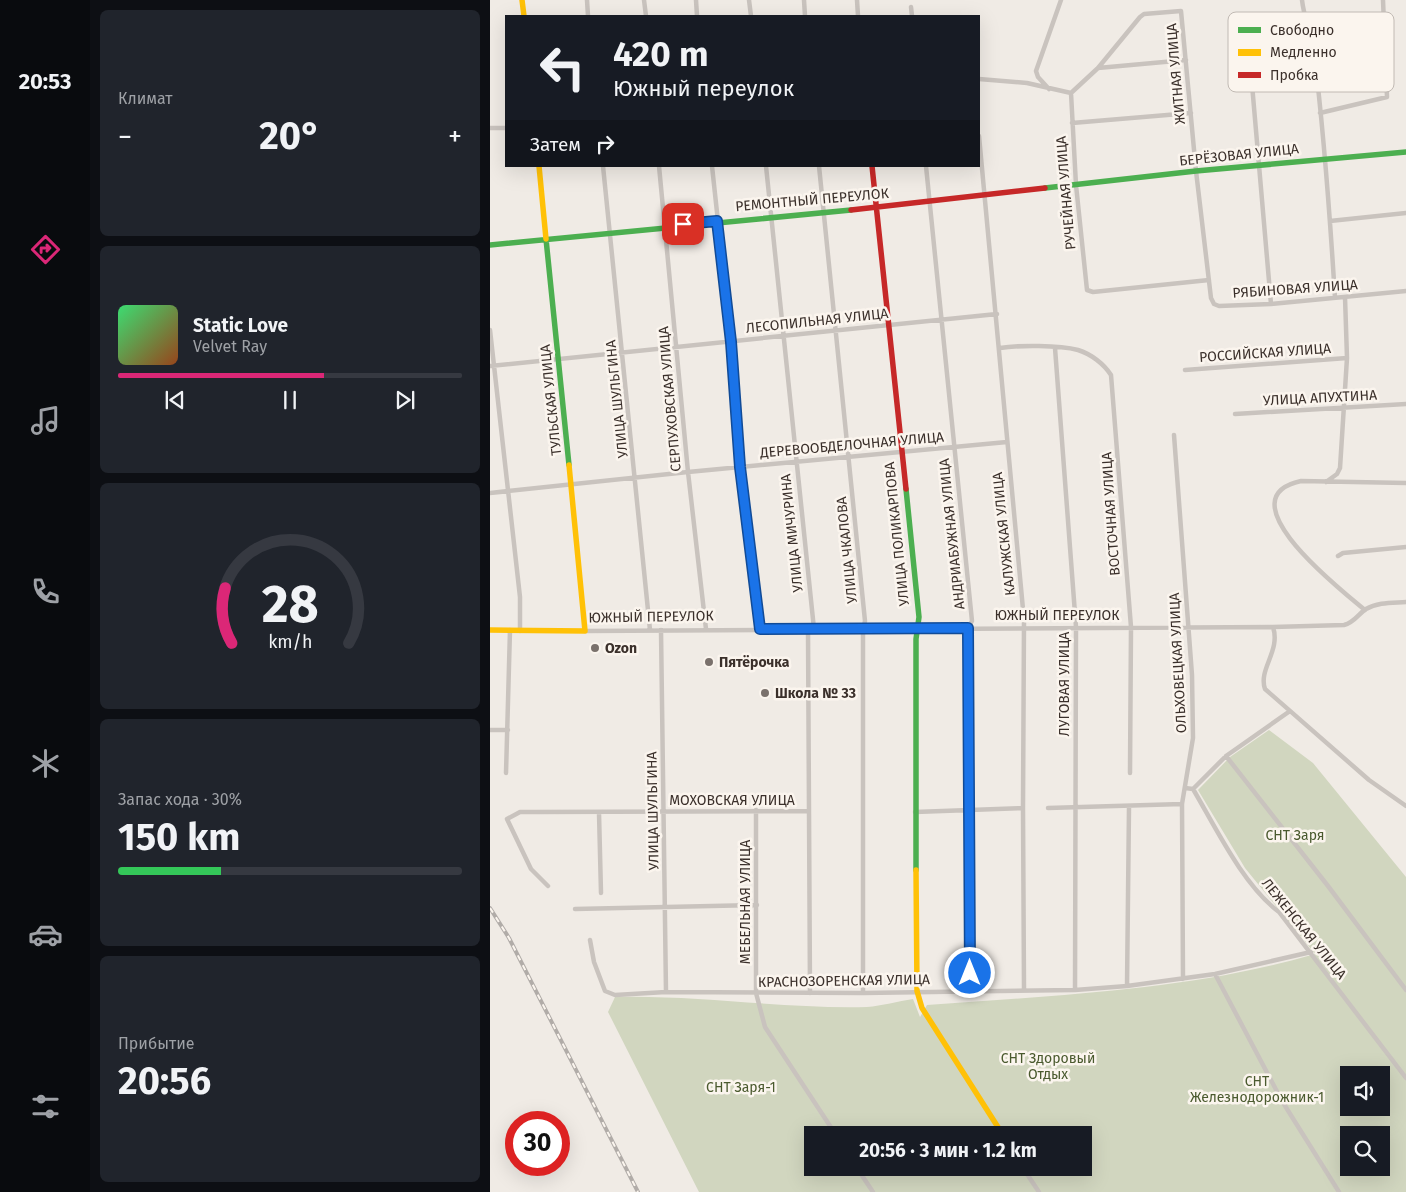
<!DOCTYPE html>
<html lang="ru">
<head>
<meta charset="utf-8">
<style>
	body { margin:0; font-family:"Fira Sans",sans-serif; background:#20242c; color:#f1f3f6; height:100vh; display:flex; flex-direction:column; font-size:19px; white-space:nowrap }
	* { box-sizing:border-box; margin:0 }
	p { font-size:16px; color:#9ea1a6 }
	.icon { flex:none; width:28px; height:28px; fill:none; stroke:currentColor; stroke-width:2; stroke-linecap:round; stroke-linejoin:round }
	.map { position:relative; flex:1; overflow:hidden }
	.panel { display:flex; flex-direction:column; gap:10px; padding:10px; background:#0d0f14; width:400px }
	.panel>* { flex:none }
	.top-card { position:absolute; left:15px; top:15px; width:475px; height:152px; border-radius:0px; box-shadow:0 5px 20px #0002; background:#171b24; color:#f1f3f6; overflow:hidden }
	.fabs { position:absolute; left:850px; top:1066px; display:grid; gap:10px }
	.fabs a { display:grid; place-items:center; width:50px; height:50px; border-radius:0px; background:#171b24; box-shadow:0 5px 20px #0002; font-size:25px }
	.speed { position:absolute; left:15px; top:1111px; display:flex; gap:10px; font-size:25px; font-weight:700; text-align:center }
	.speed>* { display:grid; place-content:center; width:65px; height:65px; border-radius:50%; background:#171b24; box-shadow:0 5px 20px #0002; line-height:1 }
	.speed .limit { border:8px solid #d22; background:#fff; color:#111 }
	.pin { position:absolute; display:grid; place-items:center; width:42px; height:42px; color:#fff; margin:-21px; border-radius:10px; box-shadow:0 2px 8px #0006 }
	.me { position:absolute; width:55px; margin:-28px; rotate:0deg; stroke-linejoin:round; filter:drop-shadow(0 0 4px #0008) }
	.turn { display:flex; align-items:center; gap:18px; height:105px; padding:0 25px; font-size:22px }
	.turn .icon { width:65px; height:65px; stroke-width:2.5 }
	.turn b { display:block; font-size:35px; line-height:42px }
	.then { display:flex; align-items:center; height:48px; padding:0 25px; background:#0003; gap:10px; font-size:19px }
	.big { font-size:38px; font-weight:700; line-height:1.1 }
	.panel .tile { flex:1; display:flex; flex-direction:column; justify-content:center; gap:8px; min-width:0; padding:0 18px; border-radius:8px; background:#20242c }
	.panel .dial { align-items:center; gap:0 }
	.dial svg { height:130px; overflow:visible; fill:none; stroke:#363941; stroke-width:7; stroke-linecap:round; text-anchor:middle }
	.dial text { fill:#f1f3f6; stroke:none }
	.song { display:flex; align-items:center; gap:15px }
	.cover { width:60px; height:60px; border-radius:8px; background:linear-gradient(135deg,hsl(140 70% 55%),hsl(20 70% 35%)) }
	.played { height:5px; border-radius:2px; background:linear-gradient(90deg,#db2777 60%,#363941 60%) }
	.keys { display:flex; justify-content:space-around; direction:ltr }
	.heat { display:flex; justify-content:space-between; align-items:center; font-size:28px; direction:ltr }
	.charge { height:8px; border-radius:4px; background:linear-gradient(90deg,#34c759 30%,#363941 0) }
	.trip { position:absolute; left:314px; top:1126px; width:288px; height:50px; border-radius:0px; background:#171b24; box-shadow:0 5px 20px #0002; font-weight:700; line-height:50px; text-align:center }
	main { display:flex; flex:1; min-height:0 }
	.tab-bar { display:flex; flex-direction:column; width:90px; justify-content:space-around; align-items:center; background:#090b0e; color:#9ea1a6 }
	.tab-bar .icon { width:35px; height:35px }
	.tab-bar .current { color:#db2777 }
	.tab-bar b { font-size:22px; color:#f1f3f6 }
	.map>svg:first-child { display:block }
	.green { fill:#d1d6bf; fill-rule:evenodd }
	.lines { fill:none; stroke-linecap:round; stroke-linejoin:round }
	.street { stroke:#c9c3be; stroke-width:4.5 }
	.fast { stroke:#4caf50; stroke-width:5.5 }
	.slow { stroke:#ffc107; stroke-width:5.5 }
	.jam { stroke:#c62828; stroke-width:5.5 }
	.rail-casing { stroke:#b1aca8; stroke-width:4 }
	.rail { stroke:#fbf5ee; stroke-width:2; stroke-dasharray:5.5; stroke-linecap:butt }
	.route-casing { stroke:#114b97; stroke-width:12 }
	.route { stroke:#1a73e8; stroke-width:9 }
	.poi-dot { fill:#7a716c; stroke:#fbf5ee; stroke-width:2 }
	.labels { text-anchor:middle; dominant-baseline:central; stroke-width:5; stroke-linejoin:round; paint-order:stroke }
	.street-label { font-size:14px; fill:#3b302b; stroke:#fbf5ee }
	.poi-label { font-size:14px; font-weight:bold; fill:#3b302b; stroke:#fbf5ee; text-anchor:start }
	.park-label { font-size:14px; fill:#4a5a2e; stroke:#fbf5ee }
	.key { fill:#fbf5ee; stroke:#c1bab4; stroke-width:1 }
	.key-label { font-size:14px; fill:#3b302b }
</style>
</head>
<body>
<main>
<nav class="tab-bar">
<b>20:53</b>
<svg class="icon current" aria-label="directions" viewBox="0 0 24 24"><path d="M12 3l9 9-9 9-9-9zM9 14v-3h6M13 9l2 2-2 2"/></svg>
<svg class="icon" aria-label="music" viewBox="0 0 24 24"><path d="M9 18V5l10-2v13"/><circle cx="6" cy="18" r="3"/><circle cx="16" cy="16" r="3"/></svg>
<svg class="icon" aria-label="phone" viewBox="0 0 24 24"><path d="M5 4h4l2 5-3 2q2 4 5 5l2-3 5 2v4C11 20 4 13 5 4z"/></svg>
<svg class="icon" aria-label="climate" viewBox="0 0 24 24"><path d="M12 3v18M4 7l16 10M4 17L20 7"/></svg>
<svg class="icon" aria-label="car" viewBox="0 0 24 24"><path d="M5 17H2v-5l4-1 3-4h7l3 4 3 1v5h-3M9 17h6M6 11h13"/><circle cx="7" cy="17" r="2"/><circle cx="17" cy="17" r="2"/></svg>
<svg class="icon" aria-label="filters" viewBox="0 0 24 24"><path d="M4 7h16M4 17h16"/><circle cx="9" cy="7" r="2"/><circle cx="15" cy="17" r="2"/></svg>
</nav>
<section class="panel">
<div class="tile"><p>Климат</p>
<div class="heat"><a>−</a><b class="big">20°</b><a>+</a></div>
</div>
<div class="tile">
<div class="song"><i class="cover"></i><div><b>Static Love</b><p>Velvet Ray</p></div></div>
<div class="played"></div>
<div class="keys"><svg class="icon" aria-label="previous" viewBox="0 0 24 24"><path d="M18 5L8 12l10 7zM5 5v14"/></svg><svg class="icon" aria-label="pause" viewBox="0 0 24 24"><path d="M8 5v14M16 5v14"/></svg><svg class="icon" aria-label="next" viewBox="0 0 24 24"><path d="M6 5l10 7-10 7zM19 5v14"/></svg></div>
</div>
<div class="tile dial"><svg viewBox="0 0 100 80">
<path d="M14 69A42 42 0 1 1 86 69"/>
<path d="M14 69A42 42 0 0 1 10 35" stroke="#db2777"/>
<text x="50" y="56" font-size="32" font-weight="700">28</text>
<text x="50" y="72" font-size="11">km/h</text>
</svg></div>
<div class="tile"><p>Запас хода · 30%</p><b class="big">150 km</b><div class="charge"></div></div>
<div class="tile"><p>Прибытие</p><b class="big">20:56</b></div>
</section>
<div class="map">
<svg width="916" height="1192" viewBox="0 0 916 1192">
	<rect width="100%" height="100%" fill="#f0ebe5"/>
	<!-- green -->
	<path class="green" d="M779,730l44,33 93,114v315h-707l-91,-180 7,-15c84,-2 168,12 252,10 15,-1 31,-6 46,-8l7,18 7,-12c130,-10 262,-14 388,-51l-70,-86 -47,-78 32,-33zM859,1075h32v33h-32zM322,1135h270v33h-270zM859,1135h32v33h-32z"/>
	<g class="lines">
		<!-- street -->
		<path class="street" d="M97,0l1,16
			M154,0l2,16
			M206,0l1,16
			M259,0l2,16
			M314,0l1,16
			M367,0l1,16
			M812,0c2,18 9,34 12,52 10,82 16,164 21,246
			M421,7l1,9
			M608,68l88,-8
			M489,79l48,4 44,10
			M559,89l-11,-12 -2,-6 25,-71
			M581,93l27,-25 42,-51 4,-3 37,-3 15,160 15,127 3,6 5,2 52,-2 135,-13
			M581,93l5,92 11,105 6,2 116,-12
			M830,113l67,-16 -4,-97
			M582,123l119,-10
			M0,128h16
			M489,136l45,484 -1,188 1,182
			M113,166l47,464
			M169,166l29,306 18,157
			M222,166l19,176 9,125 20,162
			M276,166l48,463
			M329,166l46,455 -2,9v363
			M436,166l46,455 -4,7 2,363
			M840,221l76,-8
			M781,304l-23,-266 1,-8 7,-5 48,-7
			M0,330l30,267v34
			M510,348c19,-3 59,-3 78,2 13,4 26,14 33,25l20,252 -1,146
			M565,348l21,279 -1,363
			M0,366l507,-52
			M695,370l162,-12
			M745,414l171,-10
			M684,435l18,240 1,63 -11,66 1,175
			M836,482l11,-8 3,-6 7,-110 -2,-61
			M0,493l198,-21 319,-30
			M848,556l5,-3 63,-6
			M875,610c-25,-21 -142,-112 -64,-129l105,2
			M783,627c8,24 -15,42 -8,62l104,91 37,26
			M318,629l2,364
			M171,630l5,362
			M95,631l688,-4 71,-2c11,-3 14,-11 22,-16 12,-7 27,-6 40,-7
			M0,730h18
			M736,756l102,130 78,104
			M16,773l4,-143
			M695,788l8,1c23,39 50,96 86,123l127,166
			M703,789l33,-33 64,-45
			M558,808l134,-4
			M266,810v183l9,34 71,108
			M425,812l108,-4
			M109,813l2,80
			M58,886l-17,-17 -24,-50 13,-7h16l273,-1
			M85,909l182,-4
			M100,940l4,22 11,29 10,4 51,-3 197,1 212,-3 52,-4 88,-12 96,-22
			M725,974l67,127 57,91
			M637,986l2,-179
			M367,1168l16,24
			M533,1168l16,24"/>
		<!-- fast -->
		<path class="fast" d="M555,188l151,-17 210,-19
			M56,239l23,226
			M0,245l361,-35
			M416,489l13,128 -3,22v231"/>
		<!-- slow -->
		<path class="slow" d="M32,0l2,16
			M49,166l7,73
			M0,630l95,1 -16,-166
			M426,870l1,121 5,17 81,127"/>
		<!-- jam -->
		<path class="jam" d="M382,166l34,323
			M361,210l194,-22"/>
		<defs>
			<path id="rail" d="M0,908l19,30 129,254"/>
		</defs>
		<!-- rail casing -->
		<use href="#rail" class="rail-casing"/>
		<!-- rail -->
		<use href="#rail" class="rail"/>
	</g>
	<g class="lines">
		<defs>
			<path id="route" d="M193,224l34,-3 14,121 9,125 20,162 208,-1 2,345"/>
		</defs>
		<!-- route casing -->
		<use href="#route" class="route-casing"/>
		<!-- route -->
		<use href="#route" class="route"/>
	</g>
	<!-- markers -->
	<g class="poi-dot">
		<circle cx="105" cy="648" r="5"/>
		<circle cx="219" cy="662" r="5"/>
		<circle cx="275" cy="693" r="5"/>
	</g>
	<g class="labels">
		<!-- street labels -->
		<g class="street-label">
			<text transform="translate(686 74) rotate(-95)">ЖИТНАЯ УЛИЦА</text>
			<text transform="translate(749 155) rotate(-6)">БЕРЁЗОВАЯ УЛИЦА</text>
			<text transform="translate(576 193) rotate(-95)">РУЧЕЙНАЯ УЛИЦА</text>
			<text transform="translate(322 200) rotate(-5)">РЕМОНТНЫЙ ПЕРЕУЛОК</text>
			<text transform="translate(805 289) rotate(-4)">РЯБИНОВАЯ УЛИЦА</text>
			<text transform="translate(327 321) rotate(-6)">ЛЕСОПИЛЬНАЯ УЛИЦА</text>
			<text transform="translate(775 353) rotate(-4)">РОССИЙСКАЯ УЛИЦА</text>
			<text transform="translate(830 398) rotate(-3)">УЛИЦА АПУХТИНА</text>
			<text transform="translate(127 399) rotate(-96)">УЛИЦА ШУЛЬГИНА</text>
			<text transform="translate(180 399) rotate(-95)">СЕРПУХОВСКАЯ УЛИЦА</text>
			<text transform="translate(61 400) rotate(-96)">ТУЛЬСКАЯ УЛИЦА</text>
			<text transform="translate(362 445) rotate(-5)">ДЕРЕВООБДЕЛОЧНАЯ УЛИЦА</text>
			<text transform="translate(621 514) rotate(-94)">ВОСТОЧНАЯ УЛИЦА</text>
			<text transform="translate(302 533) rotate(-96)">УЛИЦА МИЧУРИНА</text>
			<text transform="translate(407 534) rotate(-96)">УЛИЦА ПОЛИКАРПОВА</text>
			<text transform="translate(462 534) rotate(-96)">АНДРИАБУЖНАЯ УЛИЦА</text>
			<text transform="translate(514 534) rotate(-96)">КАЛУЖСКАЯ УЛИЦА</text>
			<text transform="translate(357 550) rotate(-96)">УЛИЦА ЧКАЛОВА</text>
			<text x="567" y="615">ЮЖНЫЙ ПЕРЕУЛОК</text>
			<text transform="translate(161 617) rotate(-1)">ЮЖНЫЙ ПЕРЕУЛОК</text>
			<text transform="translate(688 663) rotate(-93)">ОЛЬХОВЕЦКАЯ УЛИЦА</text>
			<text transform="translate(574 684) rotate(-90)">ЛУГОВАЯ УЛИЦА</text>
			<text x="242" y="800">МОХОВСКАЯ УЛИЦА</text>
			<text transform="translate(163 811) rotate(-91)">УЛИЦА ШУЛЬГИНА</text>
			<text transform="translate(255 902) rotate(-90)">МЕБЕЛЬНАЯ УЛИЦА</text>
			<text transform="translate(814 929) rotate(51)">ЛЕЖЕНСКАЯ УЛИЦА</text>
			<text transform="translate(354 981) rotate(-1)">КРАСНОЗОРЕНСКАЯ УЛИЦА</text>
		</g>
		<!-- poi labels -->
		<g class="poi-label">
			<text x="115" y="648">Ozon</text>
			<text x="229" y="662">Пятёрочка</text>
			<text x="285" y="693">Школа № 33</text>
		</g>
		<!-- park labels -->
		<g class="park-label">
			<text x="805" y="835">СНТ Заря</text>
			<text x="558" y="1058">СНТ Здоровый<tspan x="558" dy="16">Отдых</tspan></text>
			<text x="767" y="1081">СНТ<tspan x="767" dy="16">Железнодорожник-1</tspan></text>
			<text x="251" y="1087">СНТ Заря-1</text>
		</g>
	</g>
	<!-- legend -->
	<rect x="738" y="12" width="166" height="80" rx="8" class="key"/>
	<rect x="748" y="27" width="23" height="6" fill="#4caf50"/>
	<rect x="748" y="49" width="23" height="7" fill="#ffc107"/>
	<rect x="748" y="72" width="23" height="6" fill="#c62828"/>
	<g class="key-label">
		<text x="780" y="35">Свободно</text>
		<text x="780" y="57">Медленно</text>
		<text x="780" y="80">Пробка</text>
	</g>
</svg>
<div class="fabs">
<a><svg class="icon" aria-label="sound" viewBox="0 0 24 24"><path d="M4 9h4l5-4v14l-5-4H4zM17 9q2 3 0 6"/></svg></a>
<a><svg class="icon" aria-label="search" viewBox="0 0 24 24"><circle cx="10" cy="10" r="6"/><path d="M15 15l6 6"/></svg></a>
</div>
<div class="speed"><div class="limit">30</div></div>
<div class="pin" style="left:193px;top:224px;background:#d93025"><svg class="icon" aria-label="arrive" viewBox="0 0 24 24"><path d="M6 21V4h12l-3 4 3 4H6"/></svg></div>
<svg class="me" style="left:480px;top:973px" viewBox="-20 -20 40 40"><circle r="17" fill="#1a73e8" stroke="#fff" stroke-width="3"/><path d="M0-11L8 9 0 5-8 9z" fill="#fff"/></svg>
<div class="trip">20:56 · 3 мин · 1.2 km</div>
<div class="top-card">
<div class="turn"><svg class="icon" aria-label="left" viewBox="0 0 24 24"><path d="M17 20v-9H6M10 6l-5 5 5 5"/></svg><div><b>420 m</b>Южный переулок</div></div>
<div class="then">Затем<svg class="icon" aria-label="right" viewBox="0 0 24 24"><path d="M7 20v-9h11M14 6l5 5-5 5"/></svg></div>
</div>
</div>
</main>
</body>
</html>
